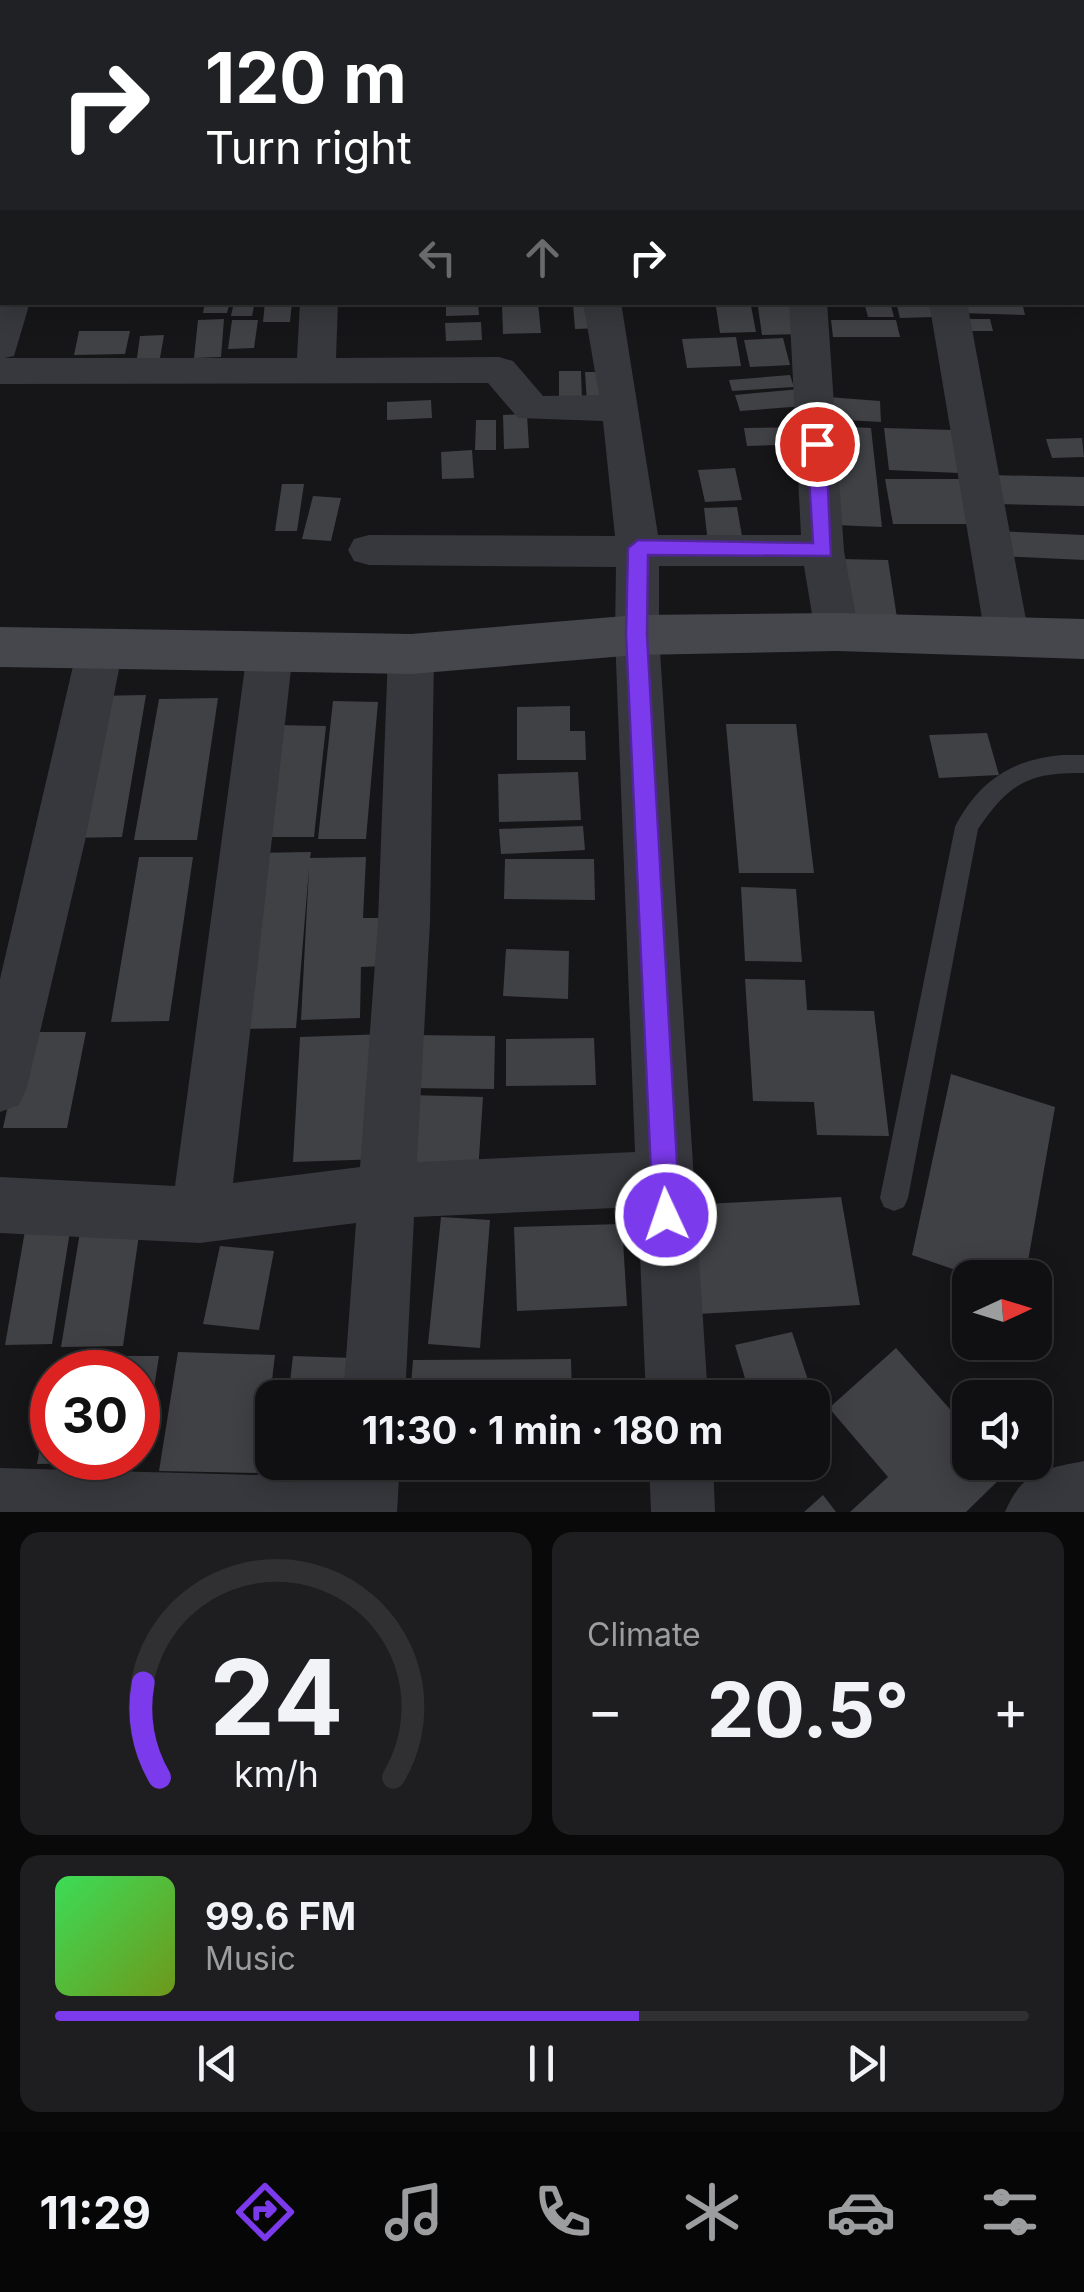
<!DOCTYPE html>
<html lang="en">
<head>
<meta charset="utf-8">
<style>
	body { margin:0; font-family:Inter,sans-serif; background:#1e1e20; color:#f1f3f6; height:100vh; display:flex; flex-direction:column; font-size:38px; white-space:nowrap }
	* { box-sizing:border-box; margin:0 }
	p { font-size:32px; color:#9c9d9f }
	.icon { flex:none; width:55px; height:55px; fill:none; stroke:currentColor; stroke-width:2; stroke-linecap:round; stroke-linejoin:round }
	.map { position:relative; height:1512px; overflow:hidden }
	.drawer { display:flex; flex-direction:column; gap:20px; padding:20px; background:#09090a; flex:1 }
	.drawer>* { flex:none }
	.banner { position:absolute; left:0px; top:0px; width:1085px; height:305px; box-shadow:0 5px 25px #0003,0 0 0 2px #303032; background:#202124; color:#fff; overflow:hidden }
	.needle { width:65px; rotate:86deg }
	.buttons { position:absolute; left:952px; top:1260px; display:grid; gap:20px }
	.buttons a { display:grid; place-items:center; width:100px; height:100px; border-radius:20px; background:#101012; box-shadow:0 5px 25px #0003,0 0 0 2px #303032; font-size:50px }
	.speed { position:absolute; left:30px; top:1350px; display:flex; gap:20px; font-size:50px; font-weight:700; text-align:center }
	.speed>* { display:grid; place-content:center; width:130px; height:130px; border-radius:50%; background:#101012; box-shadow:0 5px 25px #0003,0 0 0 2px #303032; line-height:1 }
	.speed .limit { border:15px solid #d22; background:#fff; color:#111 }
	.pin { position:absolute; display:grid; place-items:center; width:85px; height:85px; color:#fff; margin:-42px; border:5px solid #fff; border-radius:50%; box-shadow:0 2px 10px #0007 }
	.me { position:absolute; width:110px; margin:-55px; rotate:357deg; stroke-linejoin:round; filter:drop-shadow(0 0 8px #0008) }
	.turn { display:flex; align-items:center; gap:35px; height:210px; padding:0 40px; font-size:45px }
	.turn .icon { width:130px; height:130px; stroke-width:2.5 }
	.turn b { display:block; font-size:70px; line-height:85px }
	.lanes { display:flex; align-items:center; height:95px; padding:0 40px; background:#0003; justify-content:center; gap:50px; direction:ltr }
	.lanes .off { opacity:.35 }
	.big { font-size:75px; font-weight:700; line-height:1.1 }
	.drawer .tile { flex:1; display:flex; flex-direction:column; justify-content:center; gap:15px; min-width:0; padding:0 35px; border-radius:20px; background:#1e1e20 }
	.drawer .dial { align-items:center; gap:0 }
	.dial svg { height:260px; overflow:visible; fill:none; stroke:#303032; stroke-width:7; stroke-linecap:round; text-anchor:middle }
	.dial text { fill:#f1f3f6; stroke:none }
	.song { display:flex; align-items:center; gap:30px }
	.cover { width:120px; height:120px; border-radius:15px; background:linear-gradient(135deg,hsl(130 70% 55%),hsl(80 70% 35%)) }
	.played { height:10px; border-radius:5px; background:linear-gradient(90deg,#7c3aed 60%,#303032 60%) }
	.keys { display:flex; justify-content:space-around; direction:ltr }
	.heat { display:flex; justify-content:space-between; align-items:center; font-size:55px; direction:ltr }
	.drawer .tiles { flex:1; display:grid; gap:20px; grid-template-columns:1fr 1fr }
	.tile:last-child { grid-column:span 2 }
	.trip { position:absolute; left:255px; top:1380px; width:575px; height:100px; border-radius:20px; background:#101012; box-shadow:0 5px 25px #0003,0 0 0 2px #303032; font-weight:700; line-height:100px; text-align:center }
	.dock { display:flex; height:160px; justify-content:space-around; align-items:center; background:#060607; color:#9c9d9f }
	.dock .icon { width:70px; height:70px }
	.dock .on { color:#7c3aed }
	.dock b { font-size:45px; color:#f1f3f6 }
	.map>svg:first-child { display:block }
	.green { fill:#1e261f }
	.building { fill:#404145 }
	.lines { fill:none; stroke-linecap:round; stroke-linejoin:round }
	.lane { fill:#37383d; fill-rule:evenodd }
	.street { fill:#37383d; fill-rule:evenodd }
	.secondary { fill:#45474d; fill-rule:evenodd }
	.route { fill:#7c3aed; stroke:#51269a; stroke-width:2.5 }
</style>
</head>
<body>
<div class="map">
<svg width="1084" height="1512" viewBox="0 0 1084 1512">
	<rect width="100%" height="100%" fill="#161618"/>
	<!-- green -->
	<path class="green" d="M59,0h552l1,2h-553z"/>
	<!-- building -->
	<path class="building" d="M205,302h25l-3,11h-24z
		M234,302h21l-3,14h-21z
		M265,302h27l-2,20h-27z
		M446,302h32l1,13 -33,1z
		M599,302l4,26 -28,1 -2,-25z
		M864,302h26l4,15h-26z
		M896,302h33l4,15 -33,1z
		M958,302h64l3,13 -65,-2z
		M538,303l3,30 -38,1 -1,-30z
		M751,306l5,26 -36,1 -4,-26z
		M758,307h39l6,27 -41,1z
		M224,319l-3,38 -27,1 4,-38z
		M958,319h32l3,12h-33z
		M232,320h26l-4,28 -26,1z
		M831,320h65l4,17h-67z
		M481,322l1,18 -36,1 -1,-18z
		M79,331h51l-5,23 -51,1z
		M164,335l-4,23h-23l3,-22z
		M736,337l5,29 -54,2 -5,-29z
		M783,338l7,27 -40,2 -6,-27z
		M559,371h22l1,30h-23z
		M585,372h25l2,31h-25z
		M790,375l4,12 -62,4 -3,-11z
		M800,389l5,17 -65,5 -5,-16z
		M828,397l52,4 1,21 -53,-3z
		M431,400l1,18 -45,2v-18z
		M527,414l2,34 -25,1 -1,-34z
		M476,420h20v30h-21z
		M827,426l44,2 11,99 -47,-2z
		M809,427l4,17 -66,2 -3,-18z
		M884,428l69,2 6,43 -70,-3z
		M1082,438l2,19 -32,1 -6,-19z
		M472,450l2,28 -32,1 -1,-27z
		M735,468l7,32 -37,2 -7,-32z
		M988,475l96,2v29l-90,-2z
		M885,479h78l10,45h-80z
		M282,484h22l-7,47h-22z
		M313,496l28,2 -10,43 -29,-2z
		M737,507l6,35 -35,1 -4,-35z
		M993,531l91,4v25l-87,-4z
		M840,559l48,1 10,64h-50z
		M146,695l-24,142 -55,1 27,-142z
		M218,698l-21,142h-63l25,-141z
		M333,701l45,1 -12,137h-48z
		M570,706v25h15l1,29h-69v-53z
		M726,724h70l18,149h-75z
		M275,725l51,1 -12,111h-53z
		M987,733l12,42 -60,3 -10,-43z
		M578,772l3,48 -82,2 -1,-48z
		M583,826l2,24 -84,4 -2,-25z
		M311,852l-1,6 56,-1 -3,61h20v48l-22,1 -1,51 -59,2 8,-152 -13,160 -63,1 18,-176z
		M139,857h54l-24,164 -58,1z
		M505,859h89l1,41 -91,-1z
		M741,887l55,2 6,73 -57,-1z
		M506,949l63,2 -1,48 -65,-3z
		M745,979l60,1 2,30 67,1 15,125 -72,-1 -3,-33 -61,-1z
		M24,1032h62l-19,96h-64z
		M386,1034l-4,125 -89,3 7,-125z
		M409,1035l86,1 -1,53 -88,-1z
		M594,1038l2,47 -90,1v-47z
		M951,1074l104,33 -30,171h-46l-67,-23z
		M409,1095l74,2 -5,76 -76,-2z
		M841,1197l19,108 -162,9 -12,-109z
		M83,1214h59l-19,132 -62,1z
		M441,1217l49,3 -10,128 -52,-4z
		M622,1224l5,82 -110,5 -3,-84z
		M26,1225h45l-19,119 -47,1z
		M220,1246l54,5 -15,79 -56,-6z
		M792,1332l37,111 -17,5v-50h-61l-16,-53z
		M896,1348l74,84v30h27l9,11 -40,39h-116l38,-35 -59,-69z
		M178,1352l97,3 -14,118 -102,-2z
		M116,1356h43l-16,102h-5v-86h-25z
		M293,1356l60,2 -4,40h-61z
		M571,1359l1,39h-162l3,-38z
		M54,1366h45l-1,6h-45z
		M50,1387l2,71h33l-1,5 -47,1z
		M281,1462h62l-2,21 -62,-1z
		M405,1462h110v18l-111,-3z
		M823,1495l13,17h-32z"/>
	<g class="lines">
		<!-- lane -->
		<path class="lane" d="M1062,755h22v18c-55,-1 -75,10 -106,56l-70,369 -4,9 -10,4 -10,-4 -4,-9 75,-371c23,-45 57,-68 107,-72z"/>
		<!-- street -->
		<path class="street" d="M2,215v28l-2,1v-28z
			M0,293l2,9h28l-16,54 -10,2h293l3,-56h38l-2,56 163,-1 14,4 30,35 56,-1 -16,-93h38l37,233h143l-12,-233h38l17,249 15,81 -6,12 -16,5 -16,-5 -6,-12 -11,-66h-145v69l49,763h-62l-8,-191 -224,10 -9,181h-62l13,-175 -156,20 -200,-10v-56l175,9 72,-534 7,-12 16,-5 16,5 7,12 -60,531 127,-16 18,-245 10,-268 7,-12 16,-5 16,5 7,12 -4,268 -13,240 218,-10 -20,-517 1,-68 -247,-2 -15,-4 -6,-11 6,-11 15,-4 246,1 -12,-115 -85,-3 -30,-35 -488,1z
			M929,302h38l62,334 -6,12 -16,5 -16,-5 -6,-12z
			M100,632l16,5 7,12 -38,192 -58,246 -8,18 -19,7v-133l77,-330 7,-12z
			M1084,1461v51h-79c17,-41 39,-43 79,-51z
			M336,1462h64l-3,50h-397v-44l335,9z
			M649,1462h64l2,50h-64z"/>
		<!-- secondary -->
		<path class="secondary" d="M971,0h36l1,2h-35z
			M1082,95h2v24h-2z
			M1082,161l2,1v26h-2z
			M837,613l247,6v40l-247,-8 -200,4 -226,19 -411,-7v-40l411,7 226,-19z"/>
	</g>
	<!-- route -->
	<path class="route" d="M817,438l9,6 5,112 -183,-1 -1,80 33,580 -4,10 -10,3 -9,-3 -4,-10 -27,-580 2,-87 10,-8 175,3 -6,-99z"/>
</svg>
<div class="buttons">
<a><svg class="needle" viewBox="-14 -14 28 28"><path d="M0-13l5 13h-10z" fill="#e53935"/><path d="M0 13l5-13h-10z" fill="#9c9d9f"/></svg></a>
<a><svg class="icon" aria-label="sound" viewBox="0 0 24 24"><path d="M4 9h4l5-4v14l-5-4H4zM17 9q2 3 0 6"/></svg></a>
</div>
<div class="speed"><div class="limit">30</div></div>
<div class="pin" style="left:817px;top:444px;background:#d93025"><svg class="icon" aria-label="arrive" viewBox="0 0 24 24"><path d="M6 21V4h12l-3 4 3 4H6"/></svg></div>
<svg class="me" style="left:666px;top:1215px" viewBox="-20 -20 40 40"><circle r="17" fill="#7c3aed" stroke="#fff" stroke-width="3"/><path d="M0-11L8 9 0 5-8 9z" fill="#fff"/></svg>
<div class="trip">11:30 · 1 min · 180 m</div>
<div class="banner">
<div class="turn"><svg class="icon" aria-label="right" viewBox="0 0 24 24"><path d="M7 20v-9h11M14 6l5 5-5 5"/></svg><div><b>120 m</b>Turn right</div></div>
<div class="lanes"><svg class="icon off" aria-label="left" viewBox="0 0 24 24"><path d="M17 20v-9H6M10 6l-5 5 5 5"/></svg><svg class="icon off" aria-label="ahead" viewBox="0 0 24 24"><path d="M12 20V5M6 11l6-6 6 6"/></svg><svg class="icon" aria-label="right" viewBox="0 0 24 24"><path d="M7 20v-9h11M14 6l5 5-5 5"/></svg></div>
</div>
</div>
<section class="drawer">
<div class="tiles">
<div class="tile dial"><svg viewBox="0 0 100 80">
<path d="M14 69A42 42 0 1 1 86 69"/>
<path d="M14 69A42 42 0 0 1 9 40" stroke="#7c3aed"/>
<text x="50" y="56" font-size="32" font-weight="700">24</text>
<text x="50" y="72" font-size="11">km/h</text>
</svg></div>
<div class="tile"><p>Climate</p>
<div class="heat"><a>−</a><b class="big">20.5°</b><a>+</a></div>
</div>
<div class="tile">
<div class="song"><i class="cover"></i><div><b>99.6 FM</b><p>Music</p></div></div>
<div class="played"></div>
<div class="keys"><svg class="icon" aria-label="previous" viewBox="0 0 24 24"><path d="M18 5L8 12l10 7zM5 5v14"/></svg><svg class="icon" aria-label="pause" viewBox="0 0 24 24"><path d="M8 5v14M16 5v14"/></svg><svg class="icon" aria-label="next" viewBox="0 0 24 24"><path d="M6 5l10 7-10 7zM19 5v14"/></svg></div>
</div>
</div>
</section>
<nav class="dock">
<b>11:29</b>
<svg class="icon on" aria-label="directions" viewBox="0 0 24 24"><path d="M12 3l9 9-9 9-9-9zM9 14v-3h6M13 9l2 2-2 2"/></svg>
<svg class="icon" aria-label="music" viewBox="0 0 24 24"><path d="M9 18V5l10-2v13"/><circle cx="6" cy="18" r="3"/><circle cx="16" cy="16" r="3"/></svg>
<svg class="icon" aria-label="phone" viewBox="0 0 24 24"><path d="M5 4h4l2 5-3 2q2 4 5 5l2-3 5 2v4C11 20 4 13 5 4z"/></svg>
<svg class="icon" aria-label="climate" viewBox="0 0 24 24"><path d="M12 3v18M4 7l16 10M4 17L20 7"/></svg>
<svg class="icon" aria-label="car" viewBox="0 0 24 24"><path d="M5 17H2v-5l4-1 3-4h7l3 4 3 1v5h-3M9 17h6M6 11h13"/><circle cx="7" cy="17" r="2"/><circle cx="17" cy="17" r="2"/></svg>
<svg class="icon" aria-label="filters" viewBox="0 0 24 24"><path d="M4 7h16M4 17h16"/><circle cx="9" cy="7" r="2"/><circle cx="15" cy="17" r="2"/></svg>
</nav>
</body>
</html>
